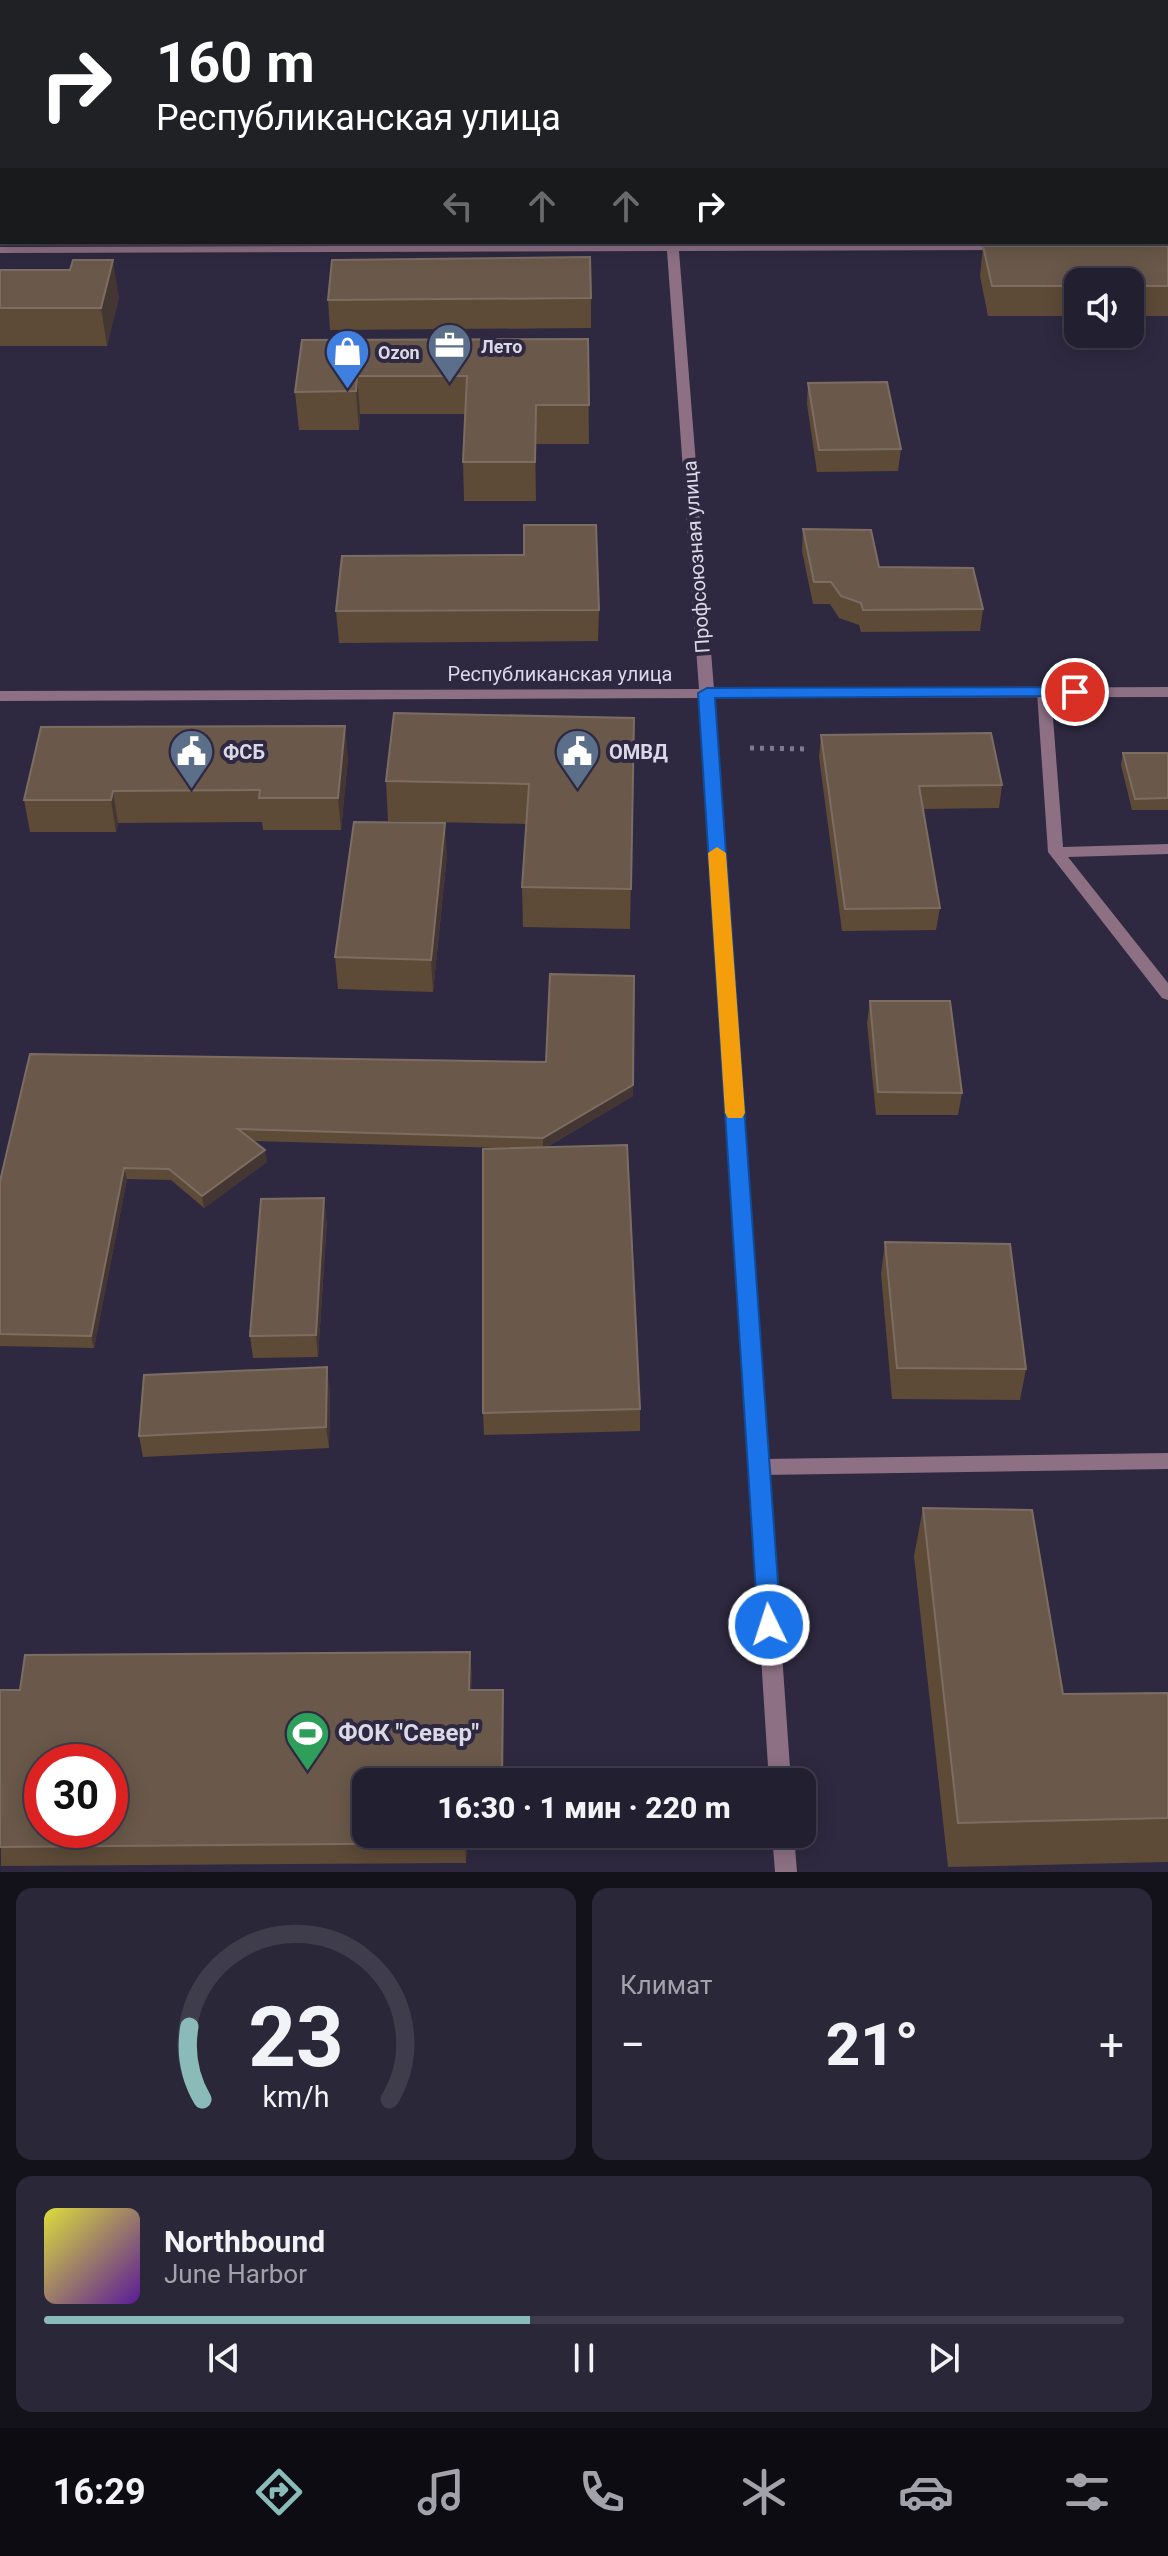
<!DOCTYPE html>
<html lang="ru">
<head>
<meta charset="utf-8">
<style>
	body { margin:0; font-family:Roboto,sans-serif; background:#2a2738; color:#f1f3f6; height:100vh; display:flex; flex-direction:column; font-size:30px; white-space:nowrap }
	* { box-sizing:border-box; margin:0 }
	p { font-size:26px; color:#a2a2ab }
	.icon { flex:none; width:44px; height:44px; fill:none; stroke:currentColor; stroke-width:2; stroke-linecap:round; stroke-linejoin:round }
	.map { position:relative; height:1872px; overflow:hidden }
	.sheet { display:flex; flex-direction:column; gap:16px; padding:16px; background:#13111a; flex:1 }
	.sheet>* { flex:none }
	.hud { position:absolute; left:0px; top:0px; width:1168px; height:244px; box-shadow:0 4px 20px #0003,0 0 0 2px #3f3d4c; background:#202124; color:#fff; overflow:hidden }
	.fabs { position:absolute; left:1064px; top:268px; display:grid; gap:16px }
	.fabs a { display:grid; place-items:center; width:80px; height:80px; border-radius:16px; background:#221f30; box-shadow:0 4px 20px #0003,0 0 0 2px #3f3d4c; font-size:40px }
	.speed { position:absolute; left:24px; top:1744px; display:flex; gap:16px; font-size:40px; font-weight:700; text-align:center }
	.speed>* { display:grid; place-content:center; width:104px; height:104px; border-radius:50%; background:#221f30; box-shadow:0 4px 20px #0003,0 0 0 2px #3f3d4c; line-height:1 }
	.speed .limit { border:12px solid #d22; background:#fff; color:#111 }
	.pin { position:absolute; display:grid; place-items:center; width:68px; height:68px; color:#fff; margin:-34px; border:4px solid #fff; border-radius:50%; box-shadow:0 2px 8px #0007 }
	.me { position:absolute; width:88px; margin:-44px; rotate:356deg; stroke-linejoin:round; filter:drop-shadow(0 0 6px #0008) }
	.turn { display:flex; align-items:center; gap:28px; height:168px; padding:0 24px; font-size:36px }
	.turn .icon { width:104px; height:104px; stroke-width:2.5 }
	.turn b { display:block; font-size:56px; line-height:68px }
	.lanes { display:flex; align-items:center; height:76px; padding:0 24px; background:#0003; justify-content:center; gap:40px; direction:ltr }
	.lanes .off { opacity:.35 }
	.big { font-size:60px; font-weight:800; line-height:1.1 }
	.sheet .tile { flex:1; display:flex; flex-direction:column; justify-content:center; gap:12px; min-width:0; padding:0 28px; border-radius:16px; background:#2a2738 }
	.sheet .dial { align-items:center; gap:0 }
	.dial svg { height:208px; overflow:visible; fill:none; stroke:#3f3d4c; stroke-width:7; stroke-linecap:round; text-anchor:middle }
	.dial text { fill:#f1f3f6; stroke:none }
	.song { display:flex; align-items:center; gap:24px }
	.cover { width:96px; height:96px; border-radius:12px; background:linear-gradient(135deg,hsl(60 70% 55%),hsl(270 70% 35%)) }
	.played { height:8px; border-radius:4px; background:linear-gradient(90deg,#8bbbb9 45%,#3f3d4c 45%) }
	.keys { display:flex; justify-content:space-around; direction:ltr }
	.heat { display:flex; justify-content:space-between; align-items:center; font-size:44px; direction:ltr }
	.sheet .tiles { flex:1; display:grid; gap:16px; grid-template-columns:1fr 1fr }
	.tile:last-child { grid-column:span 2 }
	.trip { position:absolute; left:352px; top:1768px; width:464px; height:80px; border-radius:16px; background:#221f30; box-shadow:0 4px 20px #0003,0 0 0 2px #3f3d4c; font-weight:800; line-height:80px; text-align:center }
	.tabs { display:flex; height:128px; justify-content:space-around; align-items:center; background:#0e0c13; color:#a2a2ab }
	.tabs .icon { width:56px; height:56px }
	.tabs .on { color:#8bbbb9 }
	.tabs b { font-size:36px; color:#f1f3f6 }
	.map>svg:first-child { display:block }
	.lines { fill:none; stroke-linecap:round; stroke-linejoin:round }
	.path { stroke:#7d7a8d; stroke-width:5; stroke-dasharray:4 6; stroke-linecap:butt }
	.lane { fill:#8d7084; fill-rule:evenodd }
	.street { fill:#8d7084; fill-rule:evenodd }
	.wall { fill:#5d4a37 }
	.shaded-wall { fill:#443633 }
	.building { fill:#6a594a; stroke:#7c6d63; stroke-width:2; fill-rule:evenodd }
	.route { fill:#1a73e8; stroke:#114b97; stroke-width:2 }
	.slow { fill:#f59e0b }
	.labels { text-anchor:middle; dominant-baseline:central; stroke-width:8; stroke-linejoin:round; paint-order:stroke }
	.far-poi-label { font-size:18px; font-weight:bold; fill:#dbd9e8; stroke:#2e2940; text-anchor:start }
	.street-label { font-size:20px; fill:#dbd9e8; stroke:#2e2940 }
	.poi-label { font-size:20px; font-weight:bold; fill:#dbd9e8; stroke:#2e2940; text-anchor:start }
	.near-poi-label { font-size:24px; font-weight:bold; fill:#dbd9e8; stroke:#2e2940; text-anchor:start }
</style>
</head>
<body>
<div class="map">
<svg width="1168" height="1872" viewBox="0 0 1168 1872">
	<rect width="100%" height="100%" fill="#2e2940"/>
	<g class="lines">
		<!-- path -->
		<path class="path" d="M750,748l58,1"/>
		<!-- lane -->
		<path class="lane" d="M870,0h10l1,2h-10z
			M946,0h10l1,2h-10z
			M0,155h2v6h-2z
			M1044,687l7,5 12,155 105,-3v10l-100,3 100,126v17l-6,-2 -114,-146 -11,-160z
			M1168,1453v16l-409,6 -7,-2 -3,-6 3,-6 7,-2z"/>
		<!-- street -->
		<path class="street" d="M662,0h10v2h-10z
			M666,242h12v2h324l6,3 -6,3 -323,1 35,438 454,-2v10l-453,1 76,1084h-22l-69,-1084 -700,3v-10l699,-2 -32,-438 -667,2v-6l666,-2z
			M772,1834h22l3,38h-22z"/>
	</g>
	<!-- wall -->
	<path class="wall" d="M0,0h23v2h-21v43h-2z
		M1109,0h59v118l-2,-5v-111h-56z
		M983,246h185v70h-38v-34h-52v34h-90l-8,-40z
		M0,270l119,27 -12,49h-107z
		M591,298v30l-261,2 -2,-30z
		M588,339l1,105h-53v57h-72l-1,-39 2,-48h-105l-1,16h-60l-4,-38 7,-52z
		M808,383l93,66 -3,22 -81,1 -10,-68z
		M803,529l76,38 104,42 -3,22 -119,1 -2,-7 -20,-7 -9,-14h-17l-11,-53z
		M599,610l-1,31 -259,2 -3,-32z
		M634,718l-4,211 -107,-2 -1,-40 4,-63 -138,-3 -2,-40z
		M821,735l181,50 -3,23 -77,1 18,99 -4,22 -94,1 -23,-174z
		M1123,753h45v57h-36l-11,-45z
		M348,758l-7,72h-78l-1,-8 -144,1 -2,9h-86l-6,-32z
		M447,855l-14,137 -95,-3 -3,-32z
		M870,1001l92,92 -4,22h-82l-9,-92z
		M30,1054l603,42 -86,51 93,262v22l-156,4 -1,-22 20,-265 -250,-7 14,21 -63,46 -33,-28 -44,-1 -33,169 -94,-2v-165z
		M327,1220l-9,137 -65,1 -3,-22z
		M885,1242l141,127 -6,31 -128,-1 -11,-125z
		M330,1389l-1,59 -186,9 -4,-21z
		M923,1508l140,186 105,-1v169l-220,5 -34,-311z
		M472,1673l-1,17h32v92h-137v52h101l-1,29 -465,3 -1,-176z"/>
	<!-- shaded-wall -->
	<path class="shaded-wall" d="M9,0h14v2h-14z
		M113,260l6,37 -12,49 -6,-38z
		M357,376l3,38 -1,16 -3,-39z
		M536,405v96l-1,-39z
		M345,726l3,32 -7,72 -3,-32z
		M113,791l5,32 -2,9 -5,-32z
		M445,823l2,32 -14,137 -2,-32z
		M633,1085v11l-90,53v-11z
		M265,1150l2,12 -63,46 -2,-12z
		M124,1168l3,11 -33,169 -3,-12z
		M324,1198l3,22 -9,137 -2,-22z
		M327,1367l3,22 -1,59 -3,-21z
		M470,1652l2,21 -1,37 -2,-20z
		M503,1690v92h-1z
		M465,1834h2l-1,29 -1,-20z"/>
	<!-- building -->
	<path class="building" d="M0,0h9v2h-7v15h-2z
		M281,0h303v2h-303z
		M778,0h65l1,2h-66z
		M1009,0h60l1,2h-60z
		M1119,0h49v20l-2,1v-19h-46z
		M1166,35h2v35h-2z
		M983,246h185v40h-38v-4h-52v4h-86z
		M590,257l1,41 -263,2 4,-40z
		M73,260h40l-12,48h-101v-38h70z
		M588,339l1,66h-53l-1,57h-72l4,-86h-110l-1,15 -61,1 7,-52z
		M887,382l14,67 -82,1 -11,-67z
		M524,525h72l3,85 -263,1 6,-55 182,-1z
		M803,529l68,1 8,37 94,1 10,41 -120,1 -2,-7 -20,-7 -10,-14h-17z
		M394,713l240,5 -3,171 -109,-2 7,-103 -143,-3z
		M345,726l-7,72h-79l1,-8 -147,1 -2,9h-87l17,-73z
		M991,733l11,52 -83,1 21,122 -95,1 -24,-174z
		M1123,753h45v45l-33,1z
		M354,822l91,1 -14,137 -96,-3z
		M550,974l84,2 -1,109 -90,53 -305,-9 27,21 -63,46 -33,-27 -45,-1 -33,168 -91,-2v-153l30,-127 516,8z
		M870,1001h80l12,92 -84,-1z
		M627,1145l13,264 -157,4v-264z
		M324,1198l-8,137 -66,1 11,-137z
		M885,1242l125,2 16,125 -129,-1z
		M327,1367l-1,60 -187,9 5,-61z
		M923,1508l109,2 31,184 105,-1v125l-210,5z
		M470,1652l-1,38h34l-1,92h-136v52h99v9l-465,4v-157h20l5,-35zM42,1762h68v68h-68z"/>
	<!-- route -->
	<path class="route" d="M1075,687l8,5 -2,4 -366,2 66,927 -3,7 -9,3 -8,-3 -3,-7 -60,-932 9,-5z"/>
	<!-- slow -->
	<path class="slow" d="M717,847l9,6 19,260 -3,5h-14l-3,-5 -17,-260z"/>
	<!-- icons -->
	<defs>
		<symbol id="office-pin" viewBox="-11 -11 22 30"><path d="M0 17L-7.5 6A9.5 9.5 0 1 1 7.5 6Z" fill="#5c6f8a" stroke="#2e2940"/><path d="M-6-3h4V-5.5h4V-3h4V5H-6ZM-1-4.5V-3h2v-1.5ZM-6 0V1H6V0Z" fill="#fff"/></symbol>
		<symbol id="shop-pin" viewBox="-11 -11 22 30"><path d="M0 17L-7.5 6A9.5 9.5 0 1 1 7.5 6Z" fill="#3f7fe0" stroke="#2e2940"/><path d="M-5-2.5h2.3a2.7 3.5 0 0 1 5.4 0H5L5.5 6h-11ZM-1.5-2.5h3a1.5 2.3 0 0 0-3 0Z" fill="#fff"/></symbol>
		<symbol id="civic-pin" viewBox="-11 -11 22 30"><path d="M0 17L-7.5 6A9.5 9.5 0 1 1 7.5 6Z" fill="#5c6f8a" stroke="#2e2940"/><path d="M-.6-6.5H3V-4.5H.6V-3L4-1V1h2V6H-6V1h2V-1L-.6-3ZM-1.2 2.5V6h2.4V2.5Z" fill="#fff"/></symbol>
		<symbol id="stadium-pin" viewBox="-11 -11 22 30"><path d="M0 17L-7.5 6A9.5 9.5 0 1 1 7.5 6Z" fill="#2e9e5b" stroke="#2e2940"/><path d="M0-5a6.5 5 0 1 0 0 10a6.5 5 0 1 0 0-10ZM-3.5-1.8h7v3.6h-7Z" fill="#fff"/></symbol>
	</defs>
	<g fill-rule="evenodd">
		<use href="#office-pin" x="424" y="320" width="51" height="69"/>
		<use href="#shop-pin" x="322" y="326" width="51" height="69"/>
		<use href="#civic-pin" x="166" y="726" width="51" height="69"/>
		<use href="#civic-pin" x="552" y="726" width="51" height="69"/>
		<use href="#stadium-pin" x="282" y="1708" width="51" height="69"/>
	</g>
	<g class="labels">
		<!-- far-poi labels -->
		<g class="far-poi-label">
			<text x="481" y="346">Лето</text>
			<text x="378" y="352">Ozon</text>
		</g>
		<!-- street labels -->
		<g class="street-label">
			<text transform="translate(696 557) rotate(-94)">Профсоюзная улица</text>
			<text x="560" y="674">Республиканская улица</text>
		</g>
		<!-- poi labels -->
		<g class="poi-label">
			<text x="223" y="752">ФСБ</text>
			<text x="609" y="752">ОМВД</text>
		</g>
		<!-- near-poi labels -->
		<g class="near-poi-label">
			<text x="338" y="1733">ФОК "Север"</text>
		</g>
	</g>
</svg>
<div class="fabs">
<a><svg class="icon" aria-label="sound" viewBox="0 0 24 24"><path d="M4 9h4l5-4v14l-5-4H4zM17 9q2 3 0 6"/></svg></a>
</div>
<div class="speed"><div class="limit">30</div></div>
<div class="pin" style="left:1075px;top:692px;background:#d93025"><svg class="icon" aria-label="arrive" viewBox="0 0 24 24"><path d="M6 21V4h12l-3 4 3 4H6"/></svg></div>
<svg class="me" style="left:769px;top:1625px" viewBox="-20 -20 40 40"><circle r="17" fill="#1a73e8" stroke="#fff" stroke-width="3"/><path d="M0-11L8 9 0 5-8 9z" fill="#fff"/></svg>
<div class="trip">16:30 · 1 мин · 220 m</div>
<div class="hud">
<div class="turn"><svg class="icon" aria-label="right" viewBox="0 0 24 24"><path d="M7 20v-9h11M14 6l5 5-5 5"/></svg><div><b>160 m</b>Республиканская улица</div></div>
<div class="lanes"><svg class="icon off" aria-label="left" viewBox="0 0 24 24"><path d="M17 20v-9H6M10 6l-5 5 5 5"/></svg><svg class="icon off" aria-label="ahead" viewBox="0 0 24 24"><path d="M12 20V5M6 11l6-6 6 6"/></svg><svg class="icon off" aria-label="ahead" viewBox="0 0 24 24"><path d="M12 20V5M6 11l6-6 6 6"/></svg><svg class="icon" aria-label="right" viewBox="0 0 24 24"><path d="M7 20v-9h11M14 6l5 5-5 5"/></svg></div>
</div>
</div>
<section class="sheet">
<div class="tiles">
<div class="tile dial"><svg viewBox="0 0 100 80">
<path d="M14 69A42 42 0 1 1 86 69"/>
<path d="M14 69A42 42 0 0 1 9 41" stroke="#8bbbb9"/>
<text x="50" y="56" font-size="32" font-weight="700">23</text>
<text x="50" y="72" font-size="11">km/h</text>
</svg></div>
<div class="tile"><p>Климат</p>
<div class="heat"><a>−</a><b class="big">21°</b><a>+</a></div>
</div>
<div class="tile">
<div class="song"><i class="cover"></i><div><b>Northbound</b><p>June Harbor</p></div></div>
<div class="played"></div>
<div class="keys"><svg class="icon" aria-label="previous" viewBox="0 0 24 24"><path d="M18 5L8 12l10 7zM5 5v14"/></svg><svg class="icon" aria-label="pause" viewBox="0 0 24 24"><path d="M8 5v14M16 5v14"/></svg><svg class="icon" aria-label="next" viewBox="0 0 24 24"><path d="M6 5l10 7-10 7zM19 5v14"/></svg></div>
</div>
</div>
</section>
<nav class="tabs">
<b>16:29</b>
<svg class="icon on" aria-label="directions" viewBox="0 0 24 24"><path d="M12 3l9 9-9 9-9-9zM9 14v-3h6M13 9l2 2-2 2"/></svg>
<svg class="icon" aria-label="music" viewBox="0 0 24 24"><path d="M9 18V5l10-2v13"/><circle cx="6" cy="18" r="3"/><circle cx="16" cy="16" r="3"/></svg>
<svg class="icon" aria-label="phone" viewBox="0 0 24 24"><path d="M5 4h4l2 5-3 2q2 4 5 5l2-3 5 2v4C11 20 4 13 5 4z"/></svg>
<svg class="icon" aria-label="climate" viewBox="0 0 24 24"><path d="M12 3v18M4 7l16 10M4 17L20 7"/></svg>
<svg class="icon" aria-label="car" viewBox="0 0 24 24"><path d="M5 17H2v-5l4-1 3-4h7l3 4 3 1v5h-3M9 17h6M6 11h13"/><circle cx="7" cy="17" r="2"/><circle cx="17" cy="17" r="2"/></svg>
<svg class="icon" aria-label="filters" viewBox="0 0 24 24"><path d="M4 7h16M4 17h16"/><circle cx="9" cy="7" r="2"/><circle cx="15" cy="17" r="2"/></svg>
</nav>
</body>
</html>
